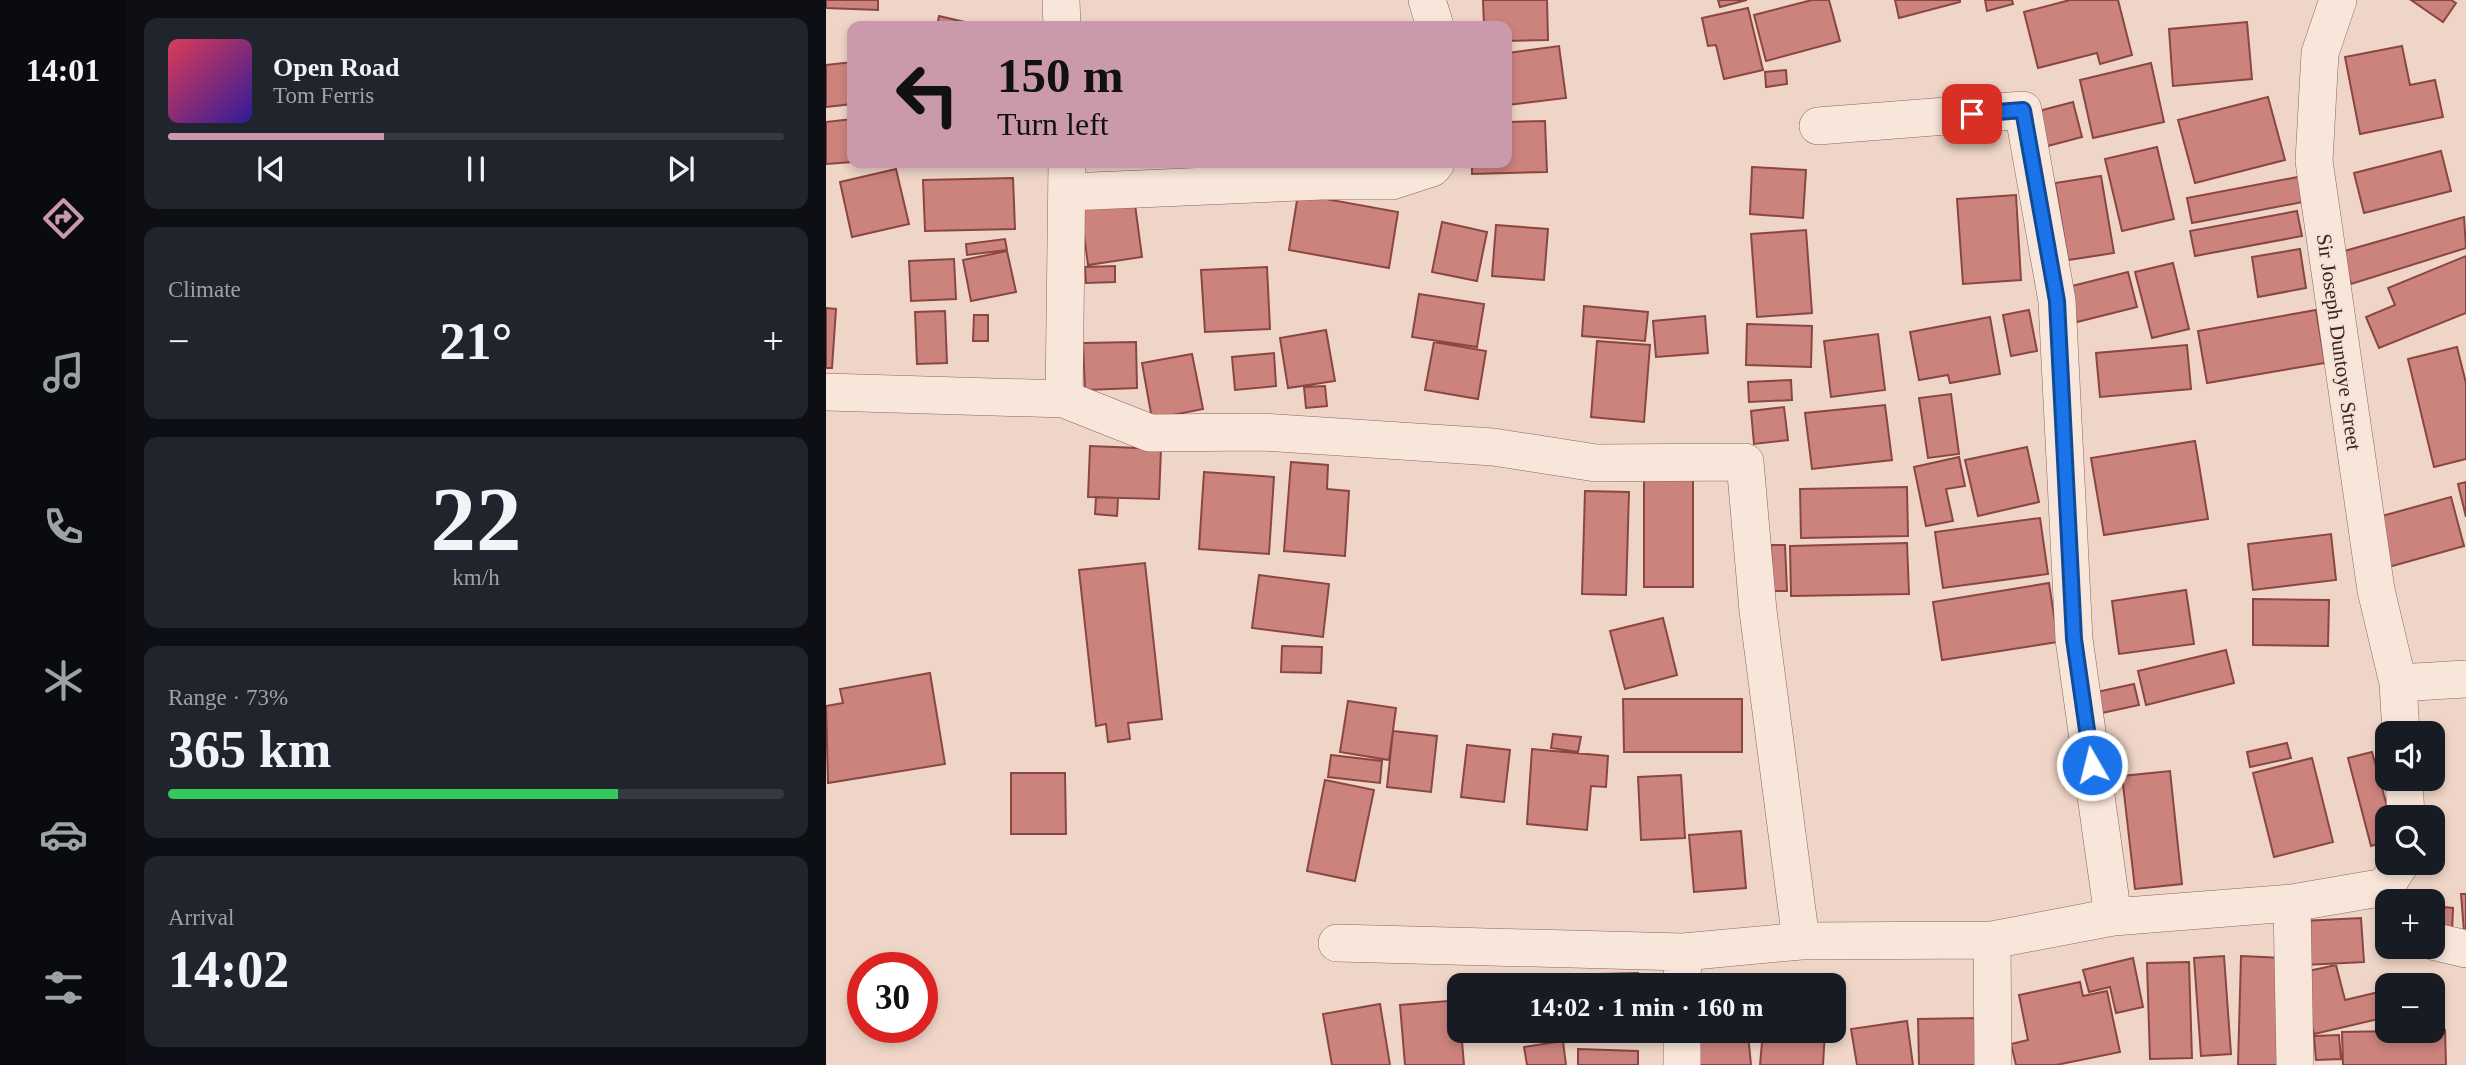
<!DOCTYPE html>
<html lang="en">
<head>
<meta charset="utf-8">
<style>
	body { margin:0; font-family:Georgia,serif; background:#20242c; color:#f1f3f6; height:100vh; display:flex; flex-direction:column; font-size:26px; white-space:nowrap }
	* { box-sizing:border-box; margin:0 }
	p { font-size:23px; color:#9ea1a6 }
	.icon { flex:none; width:38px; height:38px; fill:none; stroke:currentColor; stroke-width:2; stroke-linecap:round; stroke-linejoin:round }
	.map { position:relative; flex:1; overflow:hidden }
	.side { display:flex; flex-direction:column; gap:18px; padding:18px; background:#0d0f14; width:700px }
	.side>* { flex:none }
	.guide { position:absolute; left:21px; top:21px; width:665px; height:147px; border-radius:14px; box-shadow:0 4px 10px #0003; background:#ca99ac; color:#111; overflow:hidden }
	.fabs { position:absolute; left:1549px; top:721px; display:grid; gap:14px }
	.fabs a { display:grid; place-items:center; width:70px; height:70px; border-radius:14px; background:#171b24; box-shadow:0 4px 10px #0003; font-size:35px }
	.speed { position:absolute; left:21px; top:952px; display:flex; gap:14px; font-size:35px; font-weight:700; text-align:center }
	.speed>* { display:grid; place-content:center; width:91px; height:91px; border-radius:50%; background:#171b24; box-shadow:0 4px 10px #0003; line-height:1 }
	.speed .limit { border:10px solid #d22; background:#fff; color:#111 }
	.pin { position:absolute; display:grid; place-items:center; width:60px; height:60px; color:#fff; margin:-30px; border-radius:14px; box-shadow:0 4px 10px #0006 }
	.me { position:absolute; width:77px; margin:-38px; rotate:352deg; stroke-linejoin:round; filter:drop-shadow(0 0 5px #0008) }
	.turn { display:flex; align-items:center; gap:24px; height:147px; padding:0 35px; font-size:32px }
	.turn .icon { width:91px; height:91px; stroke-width:2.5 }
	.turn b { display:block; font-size:49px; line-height:60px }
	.big { font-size:52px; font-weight:700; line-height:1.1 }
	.side .tile { flex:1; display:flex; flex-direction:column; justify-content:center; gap:10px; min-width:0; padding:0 24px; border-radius:14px; background:#20242c }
	.side .dial { align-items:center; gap:0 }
	.dial b { font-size:91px; line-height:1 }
	.song { display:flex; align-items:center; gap:21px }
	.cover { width:84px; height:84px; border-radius:10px; background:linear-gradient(135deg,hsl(350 70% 55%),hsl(250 70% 35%)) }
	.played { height:7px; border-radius:4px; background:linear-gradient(90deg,#ca99ac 35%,#363941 35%) }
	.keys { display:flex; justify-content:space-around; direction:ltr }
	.heat { display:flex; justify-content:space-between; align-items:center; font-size:38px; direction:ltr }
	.charge { height:10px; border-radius:5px; background:linear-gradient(90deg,#34c759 73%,#363941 0) }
	.trip { position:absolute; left:621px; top:973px; width:399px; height:70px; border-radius:14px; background:#171b24; box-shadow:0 4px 10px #0003; font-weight:700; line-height:70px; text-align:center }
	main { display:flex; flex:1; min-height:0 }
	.tabs { display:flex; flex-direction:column; width:126px; justify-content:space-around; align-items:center; background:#090b0e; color:#9ea1a6 }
	.tabs .icon { width:49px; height:49px }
	.tabs .on { color:#ca99ac }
	.tabs b { font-size:32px; color:#f1f3f6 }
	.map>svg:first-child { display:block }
	.building { fill:#cd837d; stroke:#8a4642; stroke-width:2 }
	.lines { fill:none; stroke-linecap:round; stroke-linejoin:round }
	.minor-casing { stroke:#8a655c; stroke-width:38 }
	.minor { stroke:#f9e6da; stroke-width:37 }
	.route-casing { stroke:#114b97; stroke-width:18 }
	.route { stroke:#1a73e8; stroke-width:12 }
	.labels { text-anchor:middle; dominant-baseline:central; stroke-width:5; stroke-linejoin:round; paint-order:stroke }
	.street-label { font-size:21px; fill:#3b2420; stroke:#f6e2d7 }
</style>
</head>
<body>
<main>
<nav class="tabs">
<b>14:01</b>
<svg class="icon on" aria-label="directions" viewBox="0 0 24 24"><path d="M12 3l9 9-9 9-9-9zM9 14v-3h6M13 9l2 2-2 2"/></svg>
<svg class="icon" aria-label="music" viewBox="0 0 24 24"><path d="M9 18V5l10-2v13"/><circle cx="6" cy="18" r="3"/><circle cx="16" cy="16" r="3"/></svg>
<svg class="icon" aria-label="phone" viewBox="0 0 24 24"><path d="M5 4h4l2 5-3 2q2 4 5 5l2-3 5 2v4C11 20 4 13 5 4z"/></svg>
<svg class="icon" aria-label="climate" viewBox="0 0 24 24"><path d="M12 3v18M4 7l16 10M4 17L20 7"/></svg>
<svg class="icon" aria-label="car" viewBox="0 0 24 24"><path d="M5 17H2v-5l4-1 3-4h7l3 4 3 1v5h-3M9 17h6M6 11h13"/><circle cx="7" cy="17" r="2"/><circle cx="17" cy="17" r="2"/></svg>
<svg class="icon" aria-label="filters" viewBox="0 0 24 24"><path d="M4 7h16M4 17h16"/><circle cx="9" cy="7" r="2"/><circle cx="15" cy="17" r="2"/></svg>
</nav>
<section class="side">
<div class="tile">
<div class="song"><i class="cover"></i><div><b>Open Road</b><p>Tom Ferris</p></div></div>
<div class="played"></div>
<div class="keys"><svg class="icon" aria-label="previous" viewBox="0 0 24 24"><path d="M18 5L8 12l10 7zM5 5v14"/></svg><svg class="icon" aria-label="pause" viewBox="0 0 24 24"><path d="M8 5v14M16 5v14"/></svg><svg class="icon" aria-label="next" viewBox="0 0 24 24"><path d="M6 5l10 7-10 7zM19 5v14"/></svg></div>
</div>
<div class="tile"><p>Climate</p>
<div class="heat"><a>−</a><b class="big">21°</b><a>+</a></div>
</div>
<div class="tile dial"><b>22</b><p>km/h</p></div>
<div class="tile"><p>Range · 73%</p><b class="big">365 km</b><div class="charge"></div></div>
<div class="tile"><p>Arrival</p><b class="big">14:02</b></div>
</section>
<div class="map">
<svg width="1640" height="1065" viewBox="0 0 1640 1065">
	<rect width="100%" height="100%" fill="#efd5c7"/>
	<!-- building -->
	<path class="building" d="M0,0h52v10l-52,-2z
		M657,0h64l1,40 -41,1v-15h-23z
		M892,0h29l-27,7z
		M986,0h17l11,41 -74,20 -12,-46z
		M1069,0h65v2l-61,16z
		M1159,0h27l1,4 -26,7z
		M1244,0h48l14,55 -32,9 -3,-11 -59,15 -14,-56z
		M1585,0h40l5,3 -13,19z
		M922,8l15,62 -39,9 -8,-34 -8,1 -6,-28z
		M113,16l43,10h-45z
		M1421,22l5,57 -79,7 -4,-57z
		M733,46l7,52 -59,7v-52z
		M1576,46l8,39 25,-5 8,37 -83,17 -15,-77z
		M26,62v42l-26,3v-42z
		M1325,63l13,59 -71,16 -13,-58z
		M960,70l1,14 -21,3 -1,-15z
		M1442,97l17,63 -90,23 -17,-63z
		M1247,102l9,35 -38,10 -9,-35z
		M26,119v43l-26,2v-42z
		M719,121l2,51 -75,2v-11h35v-41z
		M1331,147l17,72 -52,12 -17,-72z
		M1615,151l10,40 -87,22 -10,-40z
		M926,167l54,3 -3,48 -53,-4z
		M70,169l13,55 -57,13 -12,-55z
		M1275,176l13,77 -46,7 -13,-77z
		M1477,176l5,25 -116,22 -5,-25z
		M187,178l2,51 -90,2 -2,-51z
		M472,194l100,18 -9,56 -100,-18z
		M1190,195l5,85 -58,4 -6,-85z
		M308,197l8,60 -54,8 -8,-60z
		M1471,211l5,25 -107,20 -5,-25z
		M1638,217l2,31 -115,36 -10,-32z
		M616,222l45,10 -10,49 -45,-9z
		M670,225l52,4 -4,51 -52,-4z
		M980,230l6,83 -55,4 -6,-83z
		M179,239l2,11 -40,5 -1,-11z
		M1474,249l6,39 -48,9 -6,-40z
		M181,251l9,41 -45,9 -8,-41z
		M1640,256v57l-87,35 -13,-31 29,-12 -7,-17z
		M128,259l2,40 -45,2 -2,-40z
		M1347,263l16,66 -37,9 -17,-66z
		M289,266v16l-29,1 -1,-16z
		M441,267l3,62 -65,3 -4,-62z
		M1302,272l9,35 -60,15 -9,-35z
		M593,294l65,10 -7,43 -65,-10z
		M758,306l64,6 -3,29 -63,-5z
		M0,308l10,1 -4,59h-6z
		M1203,310l8,41 -26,5 -8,-41z
		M1490,310l9,53 -118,20 -9,-52z
		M119,311l2,52 -30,1 -2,-52z
		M148,315h14v26h-15z
		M879,316l3,37 -52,4 -3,-36z
		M1164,317l10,57 -50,9 -2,-8 -29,5 -9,-48z
		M921,324l65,2 -1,41 -65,-2z
		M500,330l9,51 -47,7 -8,-50z
		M1052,334l7,56 -54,7 -7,-56z
		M771,341l53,4 -6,77 -53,-5z
		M310,342l1,46 -52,2 -2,-47z
		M608,342l52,9 -8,48 -53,-9z
		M1361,345l4,44 -91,8 -4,-44z
		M1631,347l9,36v76l-32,8 -26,-108z
		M448,353l2,33 -41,4 -3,-33z
		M366,354l11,55 -51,10 -10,-56z
		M965,380l1,20 -43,2 -1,-20z
		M499,386l2,20 -21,2 -2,-21z
		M1125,394l8,60 -31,4 -9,-60z
		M1059,405l7,55 -80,9 -7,-56z
		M958,407l4,33 -34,4 -3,-33z
		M1369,441l13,78 -104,16 -13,-77z
		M264,446l71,3 -2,50 -71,-2z
		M1201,447l12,55 -61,14 -13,-56z
		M1133,457l6,29 -19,3 7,32 -27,5 -12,-59z
		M465,462l37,3 -1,24 22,2 -4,65 -61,-5z
		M378,472l70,5 -5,77 -70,-5z
		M818,474h49v113h-49z
		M1640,482v35l-8,-33z
		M1081,487l1,49 -107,2 -1,-49z
		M759,491l44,1 -3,103 -44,-1z
		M270,497l22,1 -1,18 -22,-2z
		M1625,497l13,49 -79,22 -14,-49z
		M1214,518l8,56 -105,14 -8,-56z
		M1505,534l5,46 -83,10 -5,-46z
		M1081,543l2,51 -118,2 -1,-50z
		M945,545h14l2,46h-15z
		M319,563l17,156 -34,4 2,16 -22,3 -2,-18 -10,2 -17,-156z
		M433,575l70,9 -6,53 -71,-9z
		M1223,583l9,59 -116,18 -9,-58z
		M1360,590l8,54 -75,10 -7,-53z
		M1427,599l76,1 -1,46 -75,-1z
		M837,618l14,57 -52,14 -15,-58z
		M456,646l40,1 -1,26 -40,-1z
		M1400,650l8,33 -88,22 -8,-34z
		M104,673l15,91 -117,19 -2,-77 17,-3 -3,-14z
		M1308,684l5,21 -42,9 -5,-21z
		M797,699h119v53h-118z
		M522,701l48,7 -7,52 -49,-8z
		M567,731l44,5 -6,56 -44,-5z
		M727,734l28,3 -3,15 -27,-4z
		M1461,743l4,15 -41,9 -3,-15z
		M641,745l43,5 -6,52 -43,-5z
		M706,749l76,7 -2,31 -15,-1 -4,44 -60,-6z
		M1546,752l18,65h-3v24l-16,5 -23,-88z
		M505,755l51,6 -2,22 -52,-6z
		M1486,758l21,84 -59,15 -21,-84z
		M1344,771l12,113 -47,5 -13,-113z
		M185,773h54l1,61h-55z
		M855,775l4,63 -44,2 -3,-63z
		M499,780l49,10 -19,91 -48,-10z
		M915,831l5,57 -52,4 -5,-57z
		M1635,894h5v38h-2z
		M1606,906l21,2 -1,25 -20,-1z
		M1535,918l3,44 -59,3 -3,-44z
		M1398,956l7,98 -30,2 -7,-98z
		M1415,956l43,2 -3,107h-43z
		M1307,958l10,49 -27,6 -6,-26 -21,5 -6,-22z
		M1363,962l3,96 -42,1 -3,-96z
		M1510,965l9,35 42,-10v27l-73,17 -15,-61z
		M812,973l1,12h-81v-10z
		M1254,982l3,14 24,-5 13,61 -64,13h-40l-5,-21 17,-4 -9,-45z
		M634,1000v31h19l1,9 -18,1 2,24h-59l-5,-60z
		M554,1004l10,61h-58l-9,-51z
		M1150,1018l1,47h-58l-1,-46z
		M1081,1021l6,44h-56l-6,-36z
		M1619,1030l1,35h-103l-1,-33z
		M733,1031h81v2l-80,2z
		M937,1031h62l-2,34h-63z
		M922,1034l3,31h-53l-3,-27z
		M1513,1035l2,24 -25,1 -2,-24z
		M737,1041l3,24h-39l-3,-18z
		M752,1049l60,2v14h-60z"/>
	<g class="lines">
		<defs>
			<path id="minor" d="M235,0l1,26
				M601,0l8,26
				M1512,0l-18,53 -6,108 62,429 22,93 3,50
				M992,126l205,-16 34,191 17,338 39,278
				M243,192l253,-11h70l40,-13 4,-5
				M0,392l238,7 86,34 112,-1 231,15 103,16 149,-1 13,149 43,330
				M238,399l3,-236
				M1572,683l68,-4
				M1578,779l2,38
				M1466,903l3,162
				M1166,940l1,125
				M1606,941l34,8
				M511,943l346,9 118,-11 191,-1 121,-23 179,-14 93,-16 16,-24
				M856,985l1,-33
				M856,1065v-34"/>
		</defs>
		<!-- minor casing -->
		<use href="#minor" class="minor-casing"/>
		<!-- minor -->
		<use href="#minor" class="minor"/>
	</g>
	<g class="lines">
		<defs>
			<path id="route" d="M1146,114l51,-4 34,191 17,338 18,126"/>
		</defs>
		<!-- route casing -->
		<use href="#route" class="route-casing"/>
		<!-- route -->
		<use href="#route" class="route"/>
	</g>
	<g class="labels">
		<!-- street labels -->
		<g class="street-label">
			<text transform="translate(1513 342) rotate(82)">Sir Joseph Duntoye Street</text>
		</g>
	</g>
</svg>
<div class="fabs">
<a><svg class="icon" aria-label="sound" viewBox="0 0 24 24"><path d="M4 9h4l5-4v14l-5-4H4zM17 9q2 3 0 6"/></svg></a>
<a><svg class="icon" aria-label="search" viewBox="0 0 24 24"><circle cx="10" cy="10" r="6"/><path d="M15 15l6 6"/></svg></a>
<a>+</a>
<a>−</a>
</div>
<div class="speed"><div class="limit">30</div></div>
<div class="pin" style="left:1146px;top:114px;background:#d93025"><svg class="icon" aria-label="arrive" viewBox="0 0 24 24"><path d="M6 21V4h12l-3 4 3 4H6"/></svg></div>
<svg class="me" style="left:1266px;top:765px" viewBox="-20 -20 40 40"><circle r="17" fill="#1a73e8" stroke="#fff" stroke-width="3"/><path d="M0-11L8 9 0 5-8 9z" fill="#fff"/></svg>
<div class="trip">14:02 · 1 min · 160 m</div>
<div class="guide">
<div class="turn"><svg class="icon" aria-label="left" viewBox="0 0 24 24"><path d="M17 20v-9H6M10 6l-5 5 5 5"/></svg><div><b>150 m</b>Turn left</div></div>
</div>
</div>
</main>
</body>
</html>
